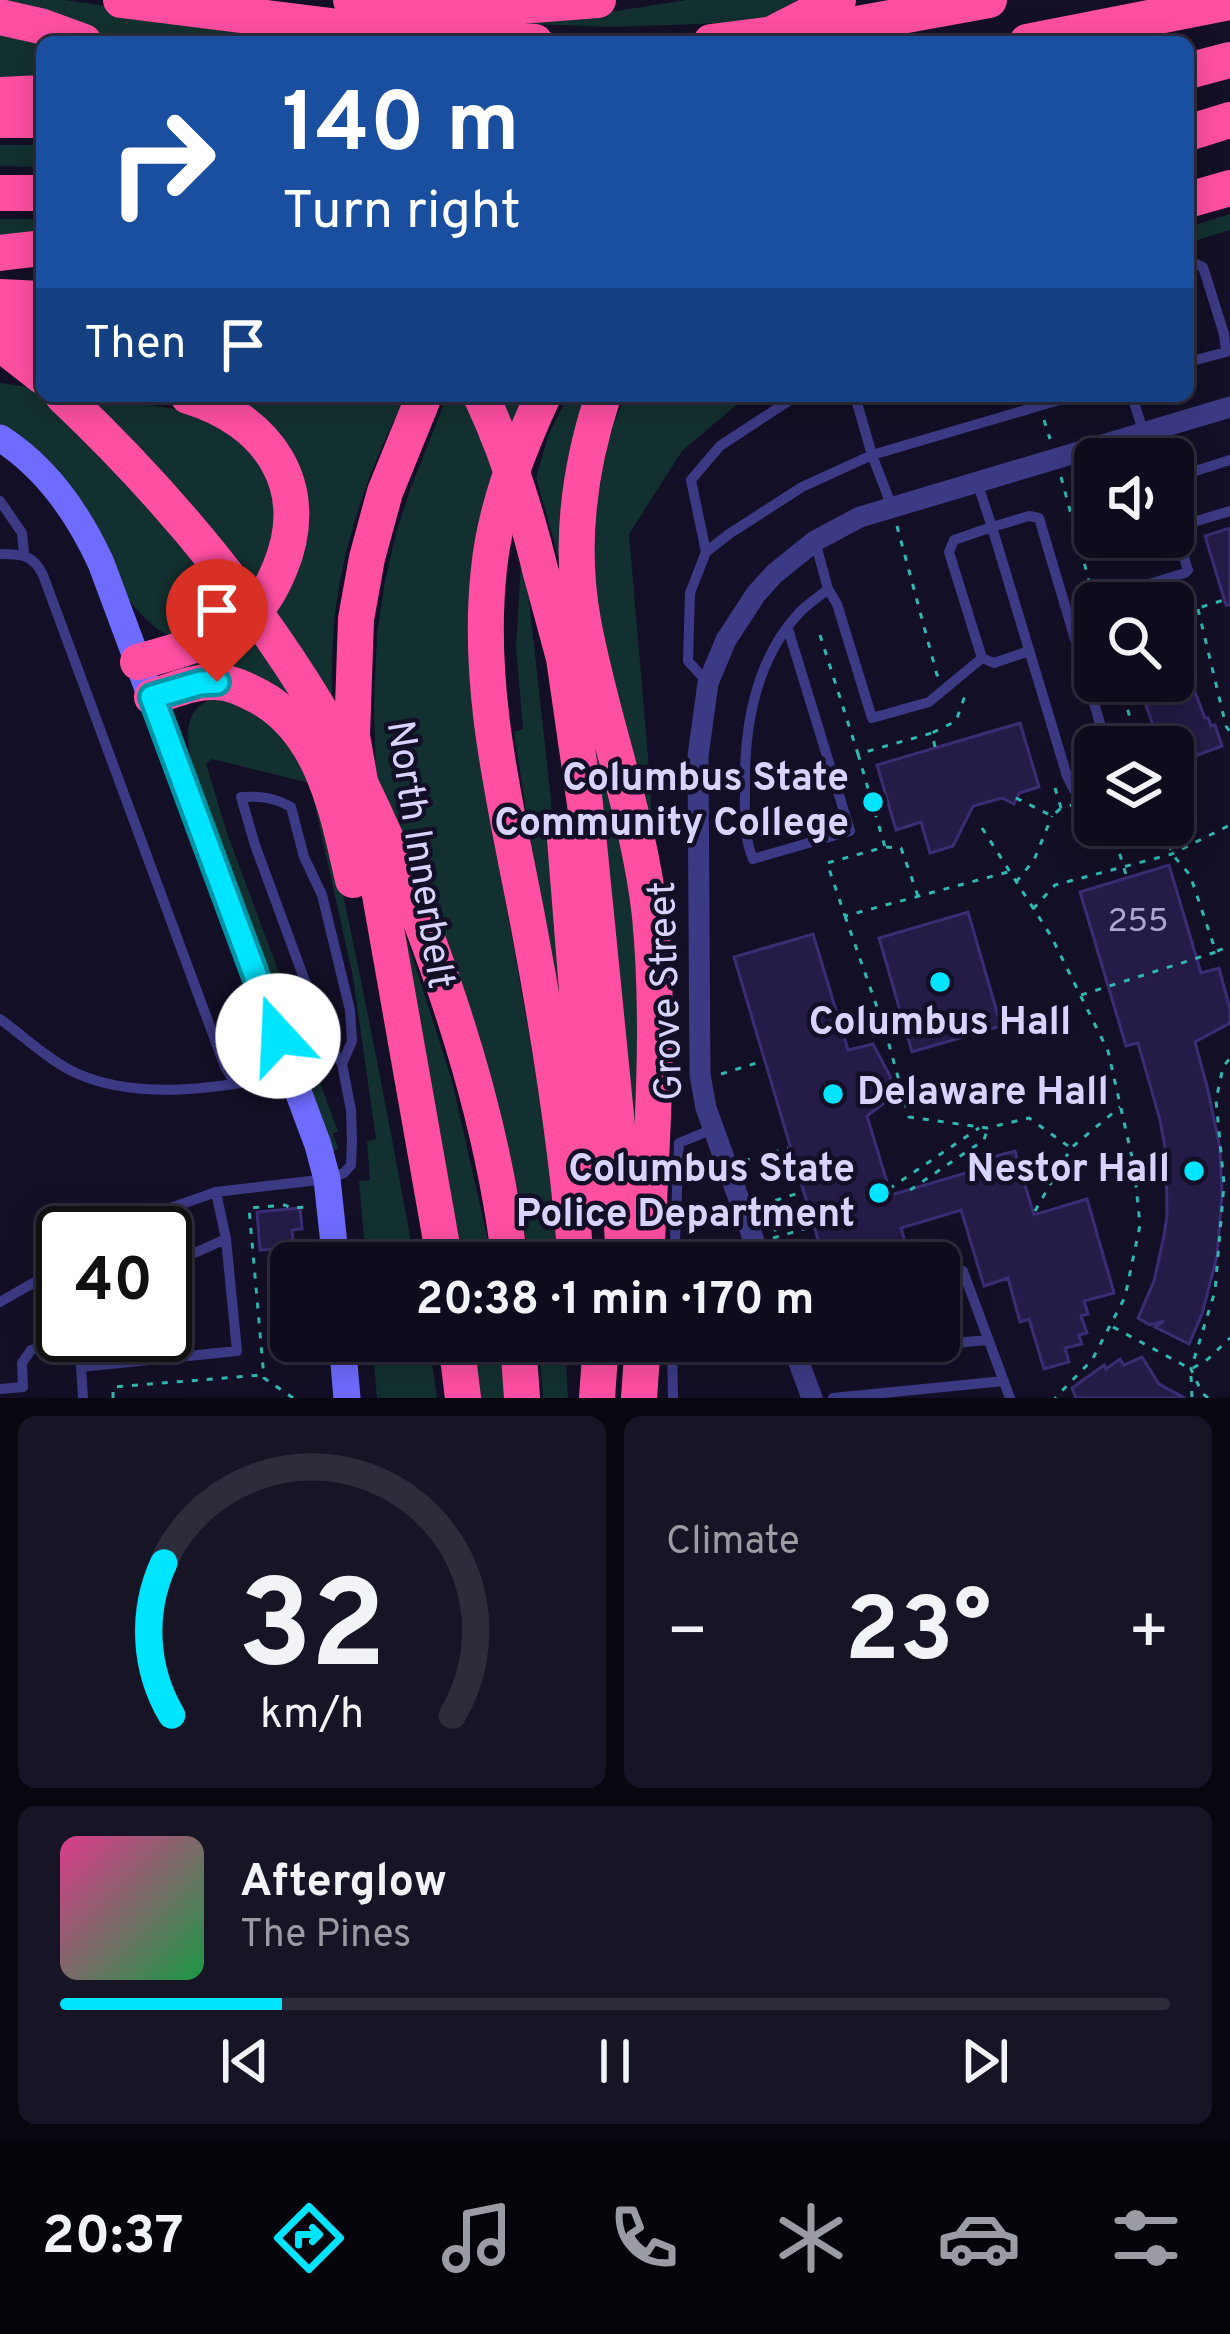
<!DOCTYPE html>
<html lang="en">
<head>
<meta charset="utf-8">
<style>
	body { margin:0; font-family:Overpass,sans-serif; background:#171425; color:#f1f3f6; height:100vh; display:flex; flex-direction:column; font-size:45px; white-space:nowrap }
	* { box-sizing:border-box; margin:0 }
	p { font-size:39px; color:#9b9ba3 }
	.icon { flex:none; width:66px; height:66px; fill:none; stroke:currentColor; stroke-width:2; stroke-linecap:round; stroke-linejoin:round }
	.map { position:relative; height:1398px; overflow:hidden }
	.side { display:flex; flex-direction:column; gap:18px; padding:18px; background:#08060f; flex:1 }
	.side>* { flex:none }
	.hud { position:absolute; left:36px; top:36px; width:1158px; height:366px; border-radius:18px; box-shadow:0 6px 30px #0003,0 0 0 3px #2e2b3b; background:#1a4fa0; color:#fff; overflow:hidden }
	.fabs { position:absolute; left:1074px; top:438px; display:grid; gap:24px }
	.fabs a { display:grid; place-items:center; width:120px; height:120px; border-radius:18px; background:#0e0b1c; box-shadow:0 6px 30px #0003,0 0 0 3px #2e2b3b; font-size:60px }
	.speed { position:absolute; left:36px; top:1206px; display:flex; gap:24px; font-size:60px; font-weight:700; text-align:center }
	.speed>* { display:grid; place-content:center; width:156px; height:156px; border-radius:50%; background:#0e0b1c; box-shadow:0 6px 30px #0003,0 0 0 3px #2e2b3b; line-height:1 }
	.speed .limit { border:6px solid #111; border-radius:18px; background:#fff; color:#111 }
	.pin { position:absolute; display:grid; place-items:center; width:102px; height:102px; color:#fff; margin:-123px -51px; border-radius:50% 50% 50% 0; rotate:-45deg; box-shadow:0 0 12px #0007 }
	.pin .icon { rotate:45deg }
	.me { position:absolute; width:132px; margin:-66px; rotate:340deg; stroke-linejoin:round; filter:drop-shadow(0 0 9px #0008) }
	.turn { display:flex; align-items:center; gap:42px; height:252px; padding:0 48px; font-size:54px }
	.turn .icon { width:156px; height:156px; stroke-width:2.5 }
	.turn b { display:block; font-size:84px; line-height:102px }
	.then { display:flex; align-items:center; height:114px; padding:0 48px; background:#0003; gap:24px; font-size:45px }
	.big { font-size:90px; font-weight:700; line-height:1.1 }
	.side .tile { flex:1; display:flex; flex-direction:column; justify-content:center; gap:18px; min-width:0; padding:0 42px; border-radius:18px; background:#171425 }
	.side .dial { align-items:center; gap:0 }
	.dial svg { height:312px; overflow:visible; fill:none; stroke:#2e2b3b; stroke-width:7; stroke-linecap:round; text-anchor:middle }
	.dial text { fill:#f1f3f6; stroke:none }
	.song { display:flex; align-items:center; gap:36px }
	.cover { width:144px; height:144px; border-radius:18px; background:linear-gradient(135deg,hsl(330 70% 55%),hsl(140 70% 35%)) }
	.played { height:12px; border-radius:6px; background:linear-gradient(90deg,#00e5ff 20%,#2e2b3b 20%) }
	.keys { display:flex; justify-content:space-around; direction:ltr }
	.heat { display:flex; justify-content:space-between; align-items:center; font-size:66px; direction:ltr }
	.side .tiles { flex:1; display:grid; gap:18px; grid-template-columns:1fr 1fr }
	.tile:last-child { grid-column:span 2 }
	.trip { position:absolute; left:270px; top:1242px; width:690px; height:120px; border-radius:18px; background:#0e0b1c; box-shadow:0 6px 30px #0003,0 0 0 3px #2e2b3b; font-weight:700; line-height:120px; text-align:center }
	.tab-bar { display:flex; height:192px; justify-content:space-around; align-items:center; background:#06040b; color:#9b9ba3 }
	.tab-bar .icon { width:84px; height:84px }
	.tab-bar .on { color:#00e5ff }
	.tab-bar b { font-size:54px; color:#f1f3f6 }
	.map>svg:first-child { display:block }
	.green { fill:#12302f }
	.building { fill:#241b47; stroke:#3b2d73; stroke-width:3 }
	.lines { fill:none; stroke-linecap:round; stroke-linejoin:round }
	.path { stroke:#2fb8b0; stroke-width:3; stroke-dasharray:6 9; stroke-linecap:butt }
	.lane { stroke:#3d3a85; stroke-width:10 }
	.street { stroke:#3d3a85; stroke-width:21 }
	.secondary { stroke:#6f6bff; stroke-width:27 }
	.highway { stroke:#ff4fa3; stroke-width:36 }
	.highway-bridge { stroke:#ff4fa3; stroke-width:36 }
	.route-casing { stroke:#0095a6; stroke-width:30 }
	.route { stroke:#00e5ff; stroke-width:21 }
	.poi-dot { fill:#00e5ff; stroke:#130f26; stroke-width:4.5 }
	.labels { text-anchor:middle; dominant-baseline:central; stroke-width:9; stroke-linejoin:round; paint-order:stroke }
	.number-label { font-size:33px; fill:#aca6d1 }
	.poi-label { font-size:39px; font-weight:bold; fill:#d9d4ff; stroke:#130f26; text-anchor:end }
	.street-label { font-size:39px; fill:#d9d4ff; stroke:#130f26 }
</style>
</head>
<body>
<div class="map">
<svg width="1230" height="1398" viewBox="0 0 1230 1398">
	<rect width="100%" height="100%" fill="#130f26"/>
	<!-- green -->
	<path class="green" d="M0,0h64l296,42h-318v36l-42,2z
		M686,0h112l-33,18 -40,5 -111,4 -115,-4 74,-5z
		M0,145h42v22l-42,-1z
		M1230,214v16l-42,13v-16z
		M0,219h42v16l-42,7z
		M0,383l42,6v7h53l86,14 57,25 33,45 6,51 -15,45 -36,39 -55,21c-20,-8 -32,-24 -45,-40l-119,-168 -7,-4z
		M227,396h179c-38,74 -68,158 -73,242 -3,43 1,87 3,131l-141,-102 -28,3 135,-127z
		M447,396h82l-11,20 -35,357 57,323 21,167h-32l-9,-62 -19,-84 -125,-331 -2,-85 3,-67 8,-53 11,-48 14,-43z
		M568,396h21l-25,160h-6l-22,-79 13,-43z
		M625,396h122l-65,55 -53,83 21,246 2,58 -41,-155 -21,-128 18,-137 8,1z
		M521,562l8,38 22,200 19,238 -5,1 -23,-126 -28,-181 9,-3 -7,-82z
		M577,651l61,242 -1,305z
		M214,699c35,5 64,22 85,50 28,39 33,96 43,141 27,124 50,249 73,373h-49l-7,-82 11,-1 -3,-39 9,-2 -23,-162 -43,-194 -98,-24 -6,5 22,72 110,295 -5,3 5,14 -5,4c-33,-90 -66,-180 -100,-270 -13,-37 -46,-113 -45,-150 1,-18 10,-29 26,-33z
		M403,927l49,154 41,182h-31z
		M372,1341h57l8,57h-60z
		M473,1341h31l4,57h-27z
		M538,1341h27l3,57h-25z"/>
	<!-- building -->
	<path class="building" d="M1230,528v77h-4l-21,-69z
		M1173,636l32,82h3l3,8 4,-1 7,21 -49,18v-17h-12l-24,-66h36z
		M1020,723l19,64 -20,6 -5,11 -12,-6 -29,8 -20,40 -23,7 -9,-31 -25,8 -19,-65z
		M1169,865l32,108 18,-5 11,41v14l-35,19 13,48 12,59 2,45 -5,62 -15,58 -13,30 -34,-17 9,-6 -14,4 -12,-7 16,-37 10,-45 3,-21 -1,-62 -6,-33 -22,-77 -12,3 -46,-154z
		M968,912l33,114 -89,26 -33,-114z
		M813,934l35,116 25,-6 17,32 2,12 -3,11 -22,17 24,79 85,-25 -3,-8 42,-11 19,64 53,-16 27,94 -30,8 4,13 -7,2 6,17 -8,2 3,9 -17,4 4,14 -25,7 -15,-50 -9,3 -12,-44 -24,8 -23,-76 -60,18 10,35h-86l-91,-306z
		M300,1208l2,21 -10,1 2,17 -34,3 -3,-38z
		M1142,1357l17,27 26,14h-109l-4,-10 32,-23 2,4 14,-10 4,6z"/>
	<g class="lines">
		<!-- path -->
		<path class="path" d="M1044,420l6,19
			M1061,477l34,126
			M897,526l40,149 4,1
			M1198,609l28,117 4,6
			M1173,616l57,-18
			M820,635l38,119 74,-21
			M1119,681l20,66
			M935,747l-3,-14 24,-12 10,-28
			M858,754l27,93 -58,16 18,53 163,-44
			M1055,788l6,20 11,-3
			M1016,798l36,18 8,-7
			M1111,825l16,53
			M982,828l69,108 57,115 26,115 6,59 -15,72 -33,63 -37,38
			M886,847l15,1 17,48
			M1016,882l18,-22 18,-44
			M1033,909l22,-24 117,-31 58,-29
			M845,916l40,114 24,87 78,11 42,-10 42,30
			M1217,951l13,-5
			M1081,995l135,-43 -26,-77 -18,-21 -9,-29
			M721,1074l42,-13
			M744,1161l44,-13
			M889,1189l90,-61
			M910,1190l74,-50 3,-10
			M761,1205l41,-13
			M1035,1211l36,-63 49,-41
			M773,1238l38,-11 2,-3 -8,-23 -31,30
			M1113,1327l76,41
			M1193,1368l15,-9 22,-21
			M1191,1376l1,22
			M113,1398v-11l149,-12
			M293,1398l-29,-20 -15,-170 36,-3 6,3 16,-1
			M1208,1398l-6,-5 -11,-24 24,-78 9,-107 -8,-84 7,-33 7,-9"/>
		<!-- lane -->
		<path class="lane" d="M1188,264l6,-1 9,4 21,67 2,18 -38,10
			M855,396l17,59 20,52
			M1132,396l20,63
			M1173,478l57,-18
			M0,501l22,32 2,21
			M1092,503l3,-1
			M1173,528l57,-17
			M1111,547l34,-10
			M706,552l-15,-72 29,-34 76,-50
			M0,554c21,0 33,0 43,21l182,492 10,16
			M828,589l9,15 35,114 57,-16 53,-44 -33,-106 5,-12 38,-13 -15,-45
			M1123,592l62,-19 3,-3 -15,-47
			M788,629l62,202 -97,28c-10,-24 -8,-47 -8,-73 -1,-60 11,-127 54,-173 8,-9 20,-16 29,-24l-13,-48
			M982,658l12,5 35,-12
			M708,683l-20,-22 2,-68 16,-41 23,-18 73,-47 70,-32 201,-59
			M1095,782l-21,8 -7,-14 -75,-249 37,-11 10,2 68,229
			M0,1019c25,18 48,41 76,54 61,28 148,16 212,0
			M216,1192l10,47
			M122,1233l40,-22 54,-19 111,-13 17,-6 7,-8 1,-23 -1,-32 -9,-46 -15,-23 -72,-196 -14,-48c19,-1 32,0 50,10l13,50 18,38 28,115 2,31 -10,23
			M674,1263l5,-120 34,-14
			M963,1271l47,127
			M0,1302l63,-36
			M79,1335l4,63
			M672,1341l1,57
			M798,1357l190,-17
			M81,1367l156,-16 -11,-112 -61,27
			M0,1389l23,-2 -1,-24 9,-13 48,-13
			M833,1398l171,-17"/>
		<!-- street -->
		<path class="street" d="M762,1263l-56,-155 -6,-33 -2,-319 10,-73 18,-43 30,-46 18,-20 41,-33 45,-24 370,-110
			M791,1341l21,57"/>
		<!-- secondary -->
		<path class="secondary" d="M0,438c47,30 78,75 101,125l217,582 9,34 9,84
			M342,1341l5,57"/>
		<!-- highway -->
		<path class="highway" d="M121,0l274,34 140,8
			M351,0l132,9 115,-9
			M0,17l40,9 44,16
			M857,24l132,-24
			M772,34l66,-34
			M1027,42l203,-40
			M1188,71l42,-11
			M0,95l42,-2
			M0,120h42
			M1188,133l42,-13
			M0,193h42
			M1188,200l42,-12
			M0,253l42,-5
			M0,297l42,2
			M0,333l42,1
			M424,396l-39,96 -18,66 -11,61 -4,117 93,527
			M543,396c-25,54 -48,113 -54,173 -14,125 20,248 42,369 20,108 37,216 45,325
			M603,396c-24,73 -34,149 -20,225 18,99 56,194 67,295 11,114 1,232 -4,347
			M541,573l23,85 21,146 31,311 8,148
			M138,662c39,-11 79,-21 112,-47 14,-12 23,-30 30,-47 34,-82 -12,-148 -92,-172
			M152,697c20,-6 42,-16 63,-15 16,0 29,7 43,14 66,35 80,119 95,184
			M565,839l28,352
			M420,919c42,111 76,225 90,344
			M456,1341l7,57
			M518,1341l4,57
			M597,1398l4,-57
			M639,1398l4,-57"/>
		<!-- highway-bridge -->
		<path class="highway-bridge" d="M711,42l146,-18
			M0,343l42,33
			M63,396c116,110 219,237 293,379 24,47 44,95 64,144
			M481,396c27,57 45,115 60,177"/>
	</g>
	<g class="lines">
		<defs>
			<path id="route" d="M217,682l-17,1 -48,14 126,339"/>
		</defs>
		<!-- route casing -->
		<use href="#route" class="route-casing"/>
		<!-- route -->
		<use href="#route" class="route"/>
	</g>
	<!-- markers -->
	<g class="poi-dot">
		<circle cx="873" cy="802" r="12"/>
		<circle cx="940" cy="982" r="12"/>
		<circle cx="833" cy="1094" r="12"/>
		<circle cx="1194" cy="1171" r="12"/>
		<circle cx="879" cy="1193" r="12"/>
	</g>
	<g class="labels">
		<!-- number labels -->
		<g class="number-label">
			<text x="1138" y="923">255</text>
		</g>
		<!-- poi labels -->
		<g class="poi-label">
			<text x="849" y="780">Columbus State<tspan x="849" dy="45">Community College</tspan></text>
			<text x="940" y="1024" text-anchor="middle">Columbus Hall</text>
			<text x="857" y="1094" text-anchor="start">Delaware Hall</text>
			<text x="855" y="1171">Columbus State<tspan x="855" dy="45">Police Department</tspan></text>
			<text x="1170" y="1171">Nestor Hall</text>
		</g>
		<!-- street labels -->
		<g class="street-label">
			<text transform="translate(418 855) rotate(81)">North Innerbelt</text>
			<text transform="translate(668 991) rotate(-92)">Grove Street</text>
		</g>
	</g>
</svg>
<div class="fabs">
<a><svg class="icon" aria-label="sound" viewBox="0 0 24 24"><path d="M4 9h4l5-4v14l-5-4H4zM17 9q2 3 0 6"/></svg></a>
<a><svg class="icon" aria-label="search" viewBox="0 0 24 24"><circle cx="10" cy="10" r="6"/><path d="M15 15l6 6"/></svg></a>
<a><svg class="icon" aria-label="layers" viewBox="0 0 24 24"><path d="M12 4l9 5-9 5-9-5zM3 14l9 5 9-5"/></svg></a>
</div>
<div class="speed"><div class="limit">40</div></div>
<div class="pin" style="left:217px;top:682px;background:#d93025"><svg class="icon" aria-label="arrive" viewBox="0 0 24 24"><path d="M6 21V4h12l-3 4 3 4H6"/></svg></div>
<svg class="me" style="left:278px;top:1036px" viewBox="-20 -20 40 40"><circle r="19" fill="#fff"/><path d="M0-13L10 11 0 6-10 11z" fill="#00e5ff"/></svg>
<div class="trip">20:38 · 1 min · 170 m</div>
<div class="hud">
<div class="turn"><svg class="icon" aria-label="right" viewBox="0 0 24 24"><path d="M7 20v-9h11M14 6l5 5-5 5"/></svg><div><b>140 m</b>Turn right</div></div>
<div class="then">Then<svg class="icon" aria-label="arrive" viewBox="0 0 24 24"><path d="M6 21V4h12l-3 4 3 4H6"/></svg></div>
</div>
</div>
<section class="side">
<div class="tiles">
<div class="tile dial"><svg viewBox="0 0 100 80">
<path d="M14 69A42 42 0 1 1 86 69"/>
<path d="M14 69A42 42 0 0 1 12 30" stroke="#00e5ff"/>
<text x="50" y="56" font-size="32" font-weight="700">32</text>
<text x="50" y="72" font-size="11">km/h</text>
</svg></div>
<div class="tile"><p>Climate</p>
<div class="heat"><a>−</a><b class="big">23°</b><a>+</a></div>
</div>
<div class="tile">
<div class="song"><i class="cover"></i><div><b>Afterglow</b><p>The Pines</p></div></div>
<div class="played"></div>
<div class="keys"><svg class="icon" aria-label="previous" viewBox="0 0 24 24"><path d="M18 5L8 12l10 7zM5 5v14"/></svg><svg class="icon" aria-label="pause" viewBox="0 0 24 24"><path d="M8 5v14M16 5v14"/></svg><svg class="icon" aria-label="next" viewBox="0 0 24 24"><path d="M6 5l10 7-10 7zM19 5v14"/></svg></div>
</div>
</div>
</section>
<nav class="tab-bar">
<b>20:37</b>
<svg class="icon on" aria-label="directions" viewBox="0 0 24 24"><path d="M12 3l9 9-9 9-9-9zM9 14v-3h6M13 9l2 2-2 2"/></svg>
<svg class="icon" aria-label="music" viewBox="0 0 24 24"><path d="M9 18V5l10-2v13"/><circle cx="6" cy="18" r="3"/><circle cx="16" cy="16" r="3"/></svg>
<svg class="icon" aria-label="phone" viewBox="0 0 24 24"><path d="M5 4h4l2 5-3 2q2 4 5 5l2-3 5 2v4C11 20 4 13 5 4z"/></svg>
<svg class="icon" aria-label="climate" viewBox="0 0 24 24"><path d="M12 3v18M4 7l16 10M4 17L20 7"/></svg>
<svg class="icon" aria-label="car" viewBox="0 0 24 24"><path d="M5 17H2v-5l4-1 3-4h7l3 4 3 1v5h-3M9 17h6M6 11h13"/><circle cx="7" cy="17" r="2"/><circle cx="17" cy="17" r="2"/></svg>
<svg class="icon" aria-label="filters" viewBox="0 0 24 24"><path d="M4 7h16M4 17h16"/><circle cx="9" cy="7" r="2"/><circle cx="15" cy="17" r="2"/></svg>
</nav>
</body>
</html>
